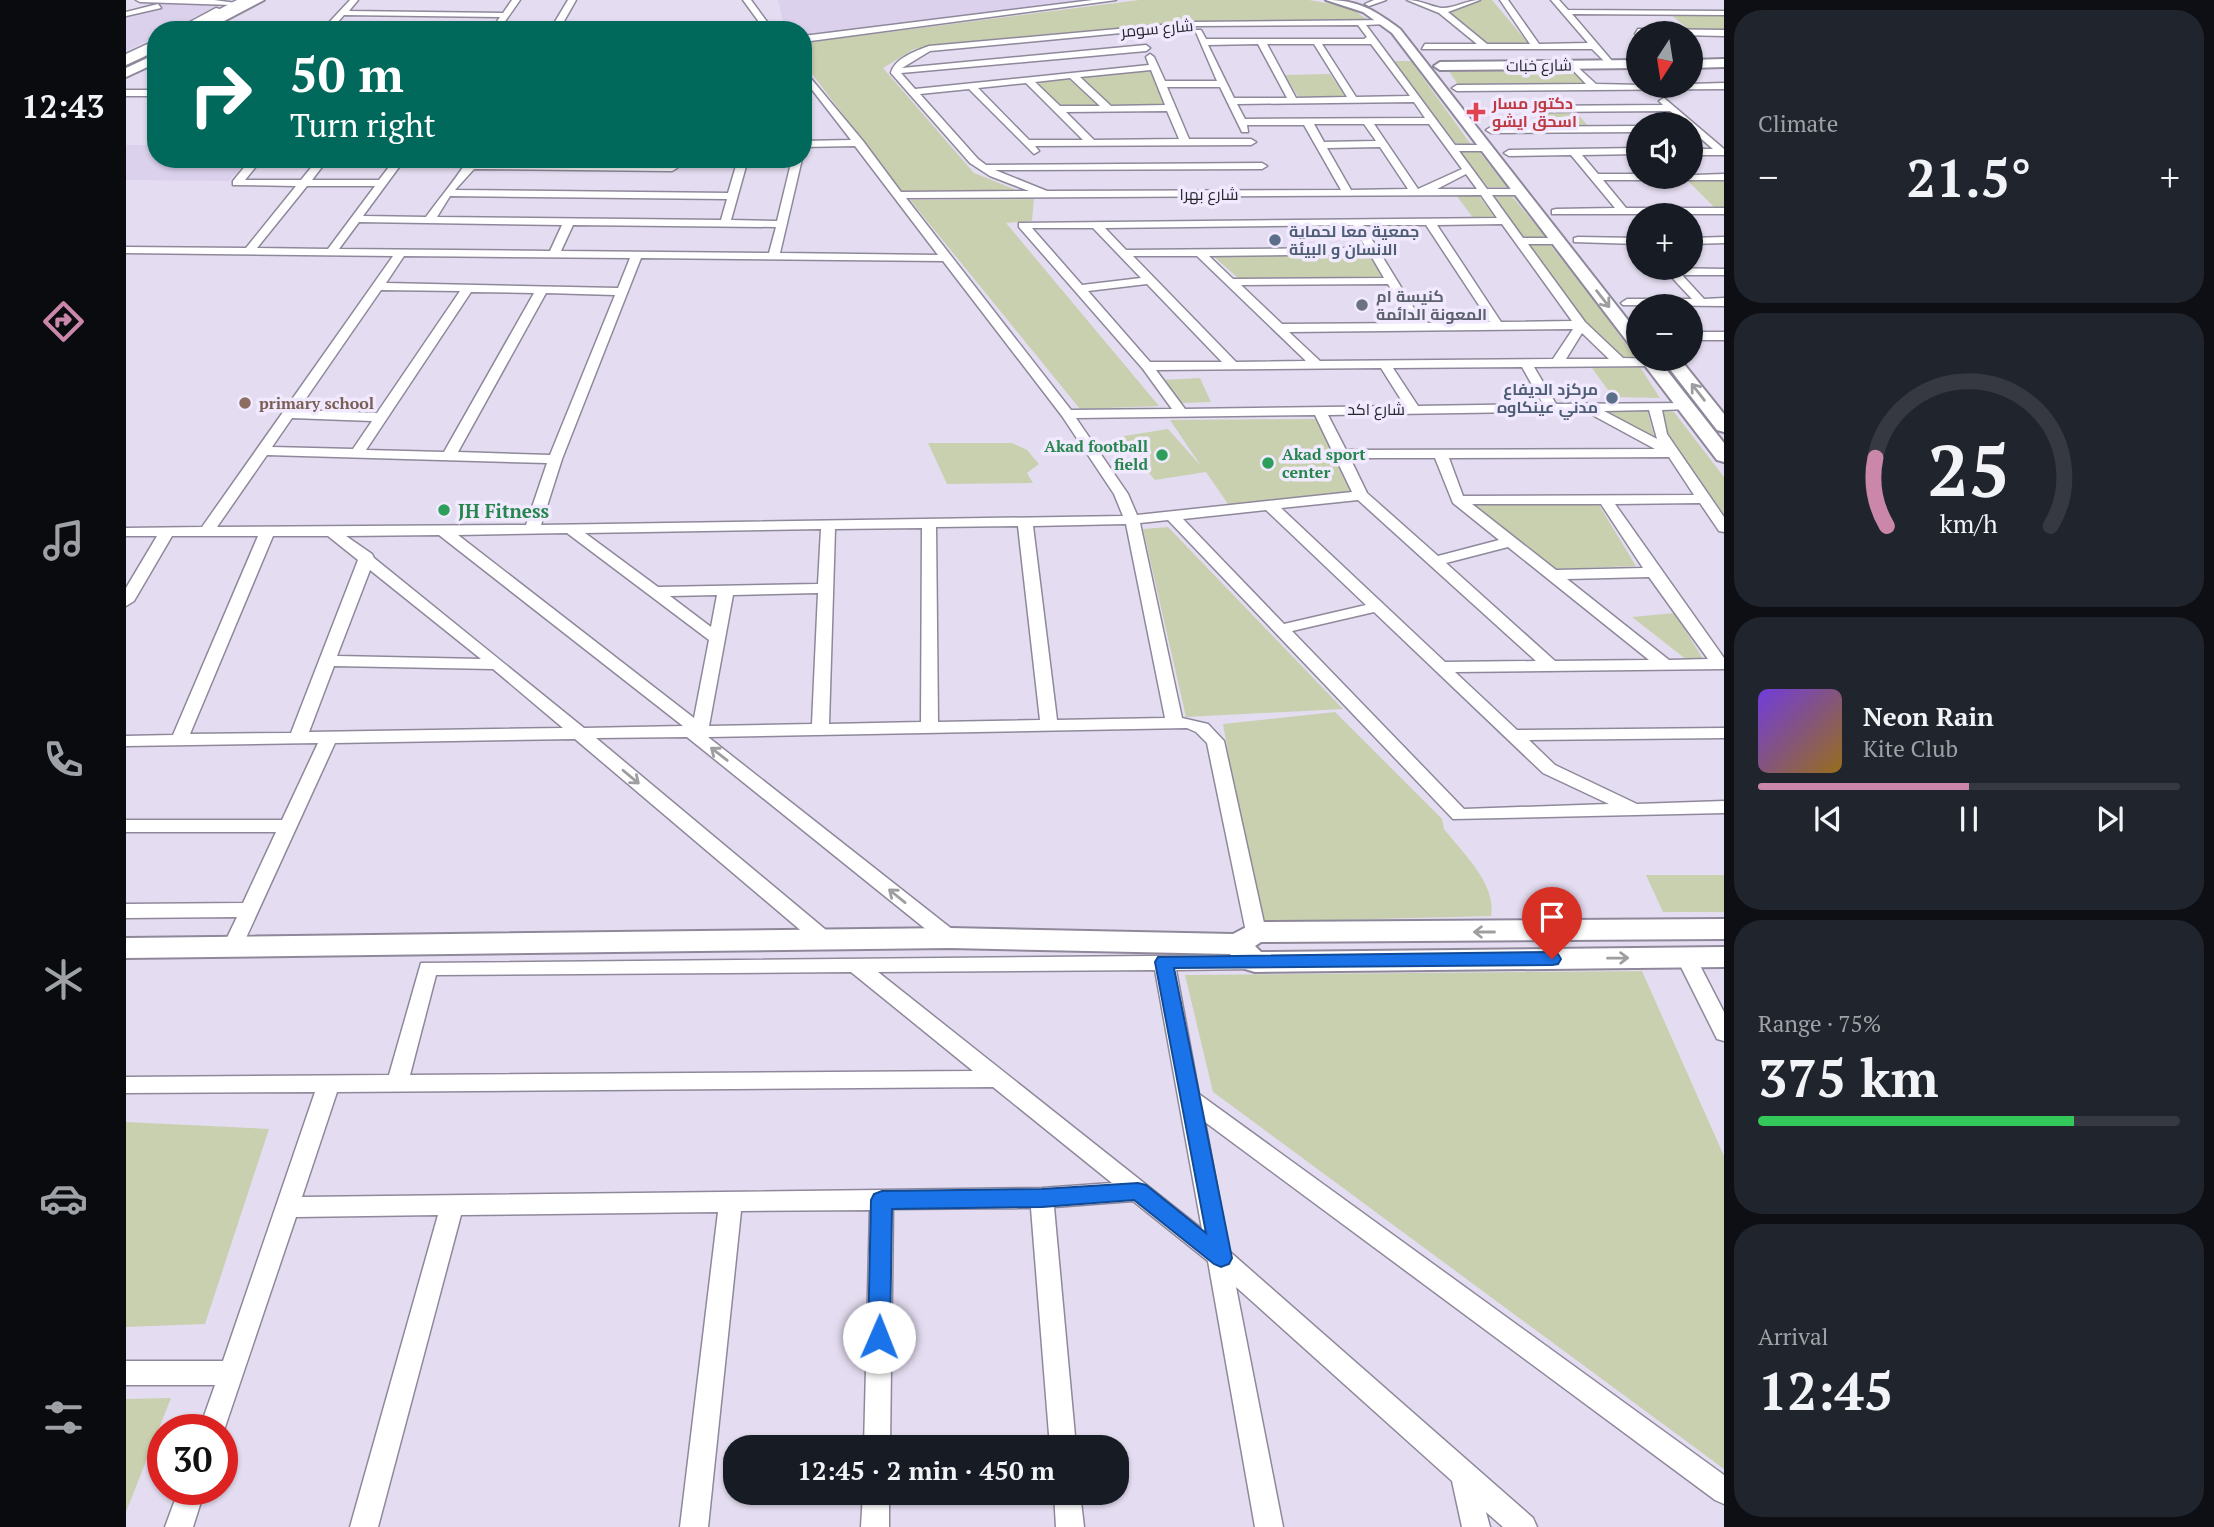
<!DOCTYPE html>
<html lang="en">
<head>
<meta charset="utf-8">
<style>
	body { margin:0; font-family:"PT Serif",Cairo,serif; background:#20242c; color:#f1f3f6; height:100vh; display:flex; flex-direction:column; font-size:26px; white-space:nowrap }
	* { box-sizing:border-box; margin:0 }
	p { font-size:23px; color:#9ea1a6 }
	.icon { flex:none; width:38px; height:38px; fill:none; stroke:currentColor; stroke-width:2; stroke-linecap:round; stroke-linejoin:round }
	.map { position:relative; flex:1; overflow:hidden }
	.panel { display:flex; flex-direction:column; gap:10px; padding:10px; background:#0d0f14; width:490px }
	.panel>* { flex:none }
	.banner { position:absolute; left:21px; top:21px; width:665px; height:147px; border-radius:28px; box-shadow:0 2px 5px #0004; background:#00695c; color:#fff; overflow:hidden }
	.needle { width:46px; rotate:192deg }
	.fabs { position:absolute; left:1500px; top:21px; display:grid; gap:14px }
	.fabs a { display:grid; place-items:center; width:77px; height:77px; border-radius:50%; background:#171b24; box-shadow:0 2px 5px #0004; font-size:35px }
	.speed { position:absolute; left:21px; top:1414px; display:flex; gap:14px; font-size:35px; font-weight:700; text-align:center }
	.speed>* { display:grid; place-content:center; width:91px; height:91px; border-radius:50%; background:#171b24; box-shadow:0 2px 5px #0004; line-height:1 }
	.speed .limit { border:10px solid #d22; background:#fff; color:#111 }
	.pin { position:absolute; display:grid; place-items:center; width:60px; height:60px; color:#fff; margin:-72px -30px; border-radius:50% 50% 50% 0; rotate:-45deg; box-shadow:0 0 7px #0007 }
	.pin .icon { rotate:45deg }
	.me { position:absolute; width:77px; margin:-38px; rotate:1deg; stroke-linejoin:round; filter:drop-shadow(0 0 5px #0008) }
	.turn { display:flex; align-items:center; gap:24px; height:147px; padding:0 28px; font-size:32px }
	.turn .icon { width:91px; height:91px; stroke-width:2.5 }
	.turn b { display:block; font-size:49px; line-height:60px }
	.big { font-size:52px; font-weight:800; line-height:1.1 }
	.panel .card { flex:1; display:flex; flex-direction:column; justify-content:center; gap:10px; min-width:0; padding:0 24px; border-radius:28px; background:#20242c }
	.panel .dial { align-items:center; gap:0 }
	.dial svg { height:182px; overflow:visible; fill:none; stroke:#363941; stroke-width:7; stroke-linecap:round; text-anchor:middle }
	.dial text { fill:#f1f3f6; stroke:none }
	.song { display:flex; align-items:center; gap:21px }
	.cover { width:84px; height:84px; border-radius:10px; background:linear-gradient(135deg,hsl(260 70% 55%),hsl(40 70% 35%)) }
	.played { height:7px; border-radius:4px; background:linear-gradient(90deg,#cb87aa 50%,#363941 50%) }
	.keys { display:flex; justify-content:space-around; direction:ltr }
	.heat { display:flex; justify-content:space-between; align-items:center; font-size:38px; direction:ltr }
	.charge { height:10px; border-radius:5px; background:linear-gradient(90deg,#34c759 75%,#363941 0) }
	.trip { position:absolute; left:597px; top:1435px; width:406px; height:70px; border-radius:28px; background:#171b24; box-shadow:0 2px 5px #0004; font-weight:800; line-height:70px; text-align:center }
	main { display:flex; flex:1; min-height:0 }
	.tab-bar { display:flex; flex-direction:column; width:126px; justify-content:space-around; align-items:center; background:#090b0e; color:#9ea1a6 }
	.tab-bar .icon { width:49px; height:49px }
	.tab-bar .on { color:#cb87aa }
	.tab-bar b { font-size:32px; color:#f1f3f6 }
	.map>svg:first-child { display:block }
	.built { fill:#dbd1ed }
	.green { fill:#c9d0b0 }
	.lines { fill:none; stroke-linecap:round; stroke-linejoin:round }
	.street-casing { stroke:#8f889b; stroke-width:3 }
	.secondary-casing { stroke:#8f889b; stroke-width:4 }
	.primary-casing { stroke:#8f889b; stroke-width:4 }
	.highway-casing { stroke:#8f889b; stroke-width:3 }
	.street { fill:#fff; fill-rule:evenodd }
	.secondary { fill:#fff; fill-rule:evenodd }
	.primary { fill:#fff; fill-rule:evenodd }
	.highway { fill:#fff; fill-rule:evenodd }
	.oneway { stroke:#9e9da0 }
	.route { fill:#1a73e8; stroke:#114b97; stroke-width:2 }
	.health-dot { fill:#e0444e; stroke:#f1eaff; stroke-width:2.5 }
	.service-dot { fill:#5c6f8a; stroke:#f1eaff; stroke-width:2.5 }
	.worship-dot { fill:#6b7280; stroke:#f1eaff; stroke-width:2.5 }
	.education-dot { fill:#8d6e63; stroke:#f1eaff; stroke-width:2.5 }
	.leisure-dot { fill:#2e9e5b; stroke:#f1eaff; stroke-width:2.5 }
	.labels { text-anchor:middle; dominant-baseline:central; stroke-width:7; stroke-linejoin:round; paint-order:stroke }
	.far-street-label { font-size:16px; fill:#28262d; stroke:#f1eaff }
	.far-health-label { font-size:16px; font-weight:bold; fill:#be3a42; stroke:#f1eaff; text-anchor:start }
	.far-service-label { font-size:16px; font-weight:bold; fill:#4e5e75; stroke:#f1eaff; text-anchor:start }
	.far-worship-label { font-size:16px; font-weight:bold; fill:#5b616d; stroke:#f1eaff; text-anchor:start }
	.far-education-label { font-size:16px; font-weight:bold; fill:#785e54; stroke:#f1eaff; text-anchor:start }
	.far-leisure-label { font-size:16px; font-weight:bold; fill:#27864d; stroke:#f1eaff; text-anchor:end }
	.leisure-label { font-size:19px; font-weight:bold; fill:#27864d; stroke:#f1eaff; text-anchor:start }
</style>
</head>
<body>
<main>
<nav class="tab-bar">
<b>12:43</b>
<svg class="icon on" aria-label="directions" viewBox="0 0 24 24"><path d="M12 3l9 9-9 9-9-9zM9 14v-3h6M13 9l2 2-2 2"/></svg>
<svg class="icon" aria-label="music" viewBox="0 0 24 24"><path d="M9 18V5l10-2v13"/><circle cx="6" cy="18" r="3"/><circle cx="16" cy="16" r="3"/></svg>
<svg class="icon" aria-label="phone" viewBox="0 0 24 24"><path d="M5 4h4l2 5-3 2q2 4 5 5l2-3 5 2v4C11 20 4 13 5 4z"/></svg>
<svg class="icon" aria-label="climate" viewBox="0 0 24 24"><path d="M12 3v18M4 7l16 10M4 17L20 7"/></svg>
<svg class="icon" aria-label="car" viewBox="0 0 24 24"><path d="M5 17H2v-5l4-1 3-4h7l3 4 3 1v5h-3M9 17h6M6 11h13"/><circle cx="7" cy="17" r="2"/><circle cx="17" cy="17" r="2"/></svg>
<svg class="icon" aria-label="filters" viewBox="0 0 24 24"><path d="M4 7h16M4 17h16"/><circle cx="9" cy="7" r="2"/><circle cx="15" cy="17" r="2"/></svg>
</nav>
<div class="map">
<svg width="1598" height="1527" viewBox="0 0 1598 1527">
	<rect width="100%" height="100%" fill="#e4ddf1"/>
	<!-- built -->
	<path class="built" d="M33,0h72l-61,30h-14v7l-30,14v-39z
		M652,0h306l-281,35v-5h-18z
		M0,145h30v14h93l-20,22 -103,-1z"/>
	<!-- green -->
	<path class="green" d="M1013,0h170l40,7 19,13 -179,2 -141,12 -134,15 -31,19 91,105 50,20 -122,-1 -99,-130v-19z
		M1354,0h12l36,43h-41l-40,-32z
		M1544,14l54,2v15l-34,-1z
		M1268,61h17l61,85h-14z
		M1320,67h123l17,18 -127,1z
		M1024,69l17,37 -63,1 -32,-31z
		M1204,74l17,25h-47l-16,-24z
		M931,78l13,2 28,26 -36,1 -26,-26z
		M1414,111h35l15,17h-33z
		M1333,150h19l29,37h-19z
		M1559,178h39v30h-9z
		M1330,195h22l19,24h-23z
		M1365,195h20l37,45h-24z
		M908,199l-2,22 -26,2 153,183 -79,3 -170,-209z
		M1401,245h23l37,45 48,67 -17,1 -31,-34z
		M1245,255l14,22 -147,1 -25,-22z
		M1514,367l20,31 -47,-1 -21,-29z
		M1074,378l11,24 -31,1 -20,-23z
		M1521,410l8,30 -49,-29z
		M1534,410l14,2 50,65v37l-55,-77z
		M1191,419l33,73 -122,12 -22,-32 -51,8 -37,-43 50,-8 33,37 -31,-46z
		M802,443h84l15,7 12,14 -12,9 6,10 -86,1z
		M1347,505h126l37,61 -81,3z
		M1042,527l175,182 -157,8 -43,-188z
		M1549,613l28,46 -16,1 -55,-43z
		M1209,712l107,107 2,10c18,23 53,55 47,87l-226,6 -28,-118 -14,-80z
		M1520,875h78v37h-61z
		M1516,971l82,185v313l-511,-377 -28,-117z
		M0,1122l143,7 -64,195 -79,3z
		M45,1398l-45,114v-113z"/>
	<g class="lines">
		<defs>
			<path id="street" d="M10,0h78l22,3 -4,2 -92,-3z
				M224,0h8l-9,11 154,2 9,-13h8l-21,30h-8l9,-13 -156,-2 -13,15h-9z
				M442,0h8l-13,23 76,1 4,2 -4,2 -89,2z
				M617,0h8l22,30h-8z
				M967,0h23l-313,42v-6z
				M1248,0h12l-17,6 -4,-2z
				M1281,0c13,0 22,6 34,8 12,1 26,-8 39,-8l-32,12 39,32h43l-30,-44h8l31,44 49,-1 -37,-43h8l9,10 156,1v4l-152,-1 41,48 1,2 -4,3 -18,-18h-170l3,-5h52l-38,-31z
				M32,4l3,4 -35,8v-4z
				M90,8l7,2 -37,20h-11z
				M1262,20l-3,4 -19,1 89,120h33l5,3 -5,3h-29l28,38h34l5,3 -5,3h-29l31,43h35l5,3 -5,3h-30l57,78 38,36 31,1 4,3 -6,4 -118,1 22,37 134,-1v6l-28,1 5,24 57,83v15l-5,-1 -19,-28 -85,1 109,154v11l-269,3 62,58 207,-2v10l-195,2 26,25 82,39 87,-3v12l-271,6 -285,-299 -28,3 42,195 26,6 16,17 42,191 -3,5h-14l-3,-5 -39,-189 -11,-11 -9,-4 -479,9 249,196 3,5 -3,5h-14l-256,-206 -91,1 236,197 3,5 -3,5h-14l-243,-206 -240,4 -95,208 -7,2 -7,-2 -3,-5 14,-29 -111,1v-14l117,-1 33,-71h-150v-12h156l36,-77 -192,3v-10l47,-1 85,-199h-86l-38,65 -8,5v-18l31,-52h-31v-8l76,-1 191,-271 -267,-3v-6l120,1 50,-62 -63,-1v-4l18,-22h11l-17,21h56l17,-21h10l-16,21h67l16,-21h10l-42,57 63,1c8,-12 40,-50 41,-58h10l-1,4 196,2 5,3 -5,3 -198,-2 -19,21 273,3 10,-34h10l-17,61 46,1 15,-62h10l-22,94 158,2 -83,-109 -52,1v-6l48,-1 -48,-62v-9l60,72 38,51 128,-1 -39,-15 -20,-13 -79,-90c3,-14 24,-22 38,-27l266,-24zM1232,25l9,12 -3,2h-158l-5,-9h-6l22,51h-52l-11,-24 -4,-3 -4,3 3,8 -234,24 -14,-16 245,-22 4,-3 -4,-3 -244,23 28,-17 265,-25zM1132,44l29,54h-53l-26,-53zM1141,44h47l33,53 -51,1zM1196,44h49l39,52 -54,1zM1025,70l14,35 -54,1 -31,-29zM944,78l30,28h-40l-25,-24zM900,83l57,57h-54l-51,-52zM1041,87h53l22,45h6l-1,-7h57l37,65 -294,1 -52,-21 267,-1 5,-3 -5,-3 -276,2 -8,-6 -58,-65 49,-5 65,65 5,-3 -4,-5 216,-1 5,-3 -5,-3h-62zM1288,102l11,16 -180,1 -8,-15zM1041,111l12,28 -85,1 -28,-28zM1188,124h50l12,17 -52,1zM1248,124h55l33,45 -44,20zM1254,147l28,42 -57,1 -24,-42zM1340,174l11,15h-40zM181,186h68l-47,63 -71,-1zM1355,195l16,23 -478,5v4l124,142 29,40 -101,1 -165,-212zM324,196l277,3 -6,21 -284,-3zM233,222l203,3 -12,26 -211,-2zM1376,224l70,97 -71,1 -64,-97zM447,225l203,2 -7,26 -208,-2zM1227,225l13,23 -240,2 -21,-22zM1237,225h63l64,97 -67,1zM906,228h61l48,50 -59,7zM1244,254l14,24 -151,1 -24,-23zM278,256l226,2 -12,30 -232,-5zM1007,256h64l109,105 -70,1zM515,258l302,3 119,155 52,78 9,22 -582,9 21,-66zM1021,284l75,78h-72l-62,-71zM1262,284l23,39 -129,1 -41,-39zM255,290l79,1 -83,122 -79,-3zM345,292l63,1 -90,159 -78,-2zM420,293l69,2 -65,160 -92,-3zM1447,329l-20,30 -233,2 -31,-29zM1456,333l27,26h-43zM1396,367l21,37 -125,2 -25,-38zM1255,368l24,38 -220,3 -29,-39zM1523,410l8,29 -53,-28zM1459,411l70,38 -309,1 -18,-35zM1189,415l37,77 -215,23 -9,-21 -52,-76zM166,418l80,3 -19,28 -81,-2zM141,455l280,8 -21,62 -309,2zM1543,457l25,38 -231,1 -14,-38zM1224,458h85l18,45 46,37 -61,16 -71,-63zM1232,500l178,161 -91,1 -164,-154zM1346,504h129l42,64 -87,2zM1140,510l100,95 -82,19 -101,-105zM1000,524l39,194 -108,2 -24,-194zM892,526l22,194 -102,2 -2,-195zM796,528l-1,194 -92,2 6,-195zM695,529l-3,55 -160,3 -73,-54zM441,533l142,107 -15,78 -236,-183zM313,535l244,191 -99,2 -210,-170 -2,-4 -26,-18zM147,536h55l30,24 -67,173 -101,1zM1382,547l141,113 -94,1 -109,-98zM244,570l111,89 -144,-3zM1523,577l59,82 -39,1 -102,-81zM692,593l-6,131 -103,2 24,-131zM591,595l-6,32 -41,-31zM1248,612l169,161 66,31 -145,5 -172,-178zM208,666l159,3 70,59 -254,4z
				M89,25l86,2 4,3h-93z
				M1512,29l86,1v6l-89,-2z
				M1446,62l24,22 94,2v-2l34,-1v6l-267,2 -5,-3 5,-3 129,-1 -18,-19z
				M0,90h30v6h-30z
				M1538,98l60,51v6h-34v-6h23l-23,-20v-5h-5l-15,-13 -137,1 -5,-3 5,-3 130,-1 -4,-4z
				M1512,126v6l-147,1 -5,-3 5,-3z
				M1512,148v6l-56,1 16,19h40v3l86,-3v6h-121l23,28h98v6h-172v-4l4,-1 59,-1 -44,-53 -62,1 -5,-3 5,-3z
				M1452,237l60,1v6l-64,-2v-4z
				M1598,237v6l-34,1v-6z
				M1537,268l61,1v6h-42l22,24 20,-1v8l-101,-1 -2,-2 6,-4h65z
				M1564,332h34v8h-34z
				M1560,950l7,2 31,60v29l-7,-2 -41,-82 3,-5z
				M1129,955l7,2 3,5 -3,5 -7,2 -79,1 23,124 525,381v29l-9,-4 -510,-378 24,129 304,267 4,9h-34l-17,-15 4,15h-28l-10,-46 -216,-194 47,240h-28l-47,-266 -75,-60 -79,6 22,240h-26l-19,-239 -138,1 -3,238h-26l6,-237 -129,1 -33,316h-28l38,-315 -257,3 -83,312h-28l88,-312 -142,2 -74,219v-6h-23l16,-45h-89v-24h97l92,-269 -189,1v-16l263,-2 32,-112zM1029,970l47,259 -324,-257zM725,972l122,99 -563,4 26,-100zM867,1087l119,96 -70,5 -740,9 35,-105z
				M53,1489h26l-12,38h-28z
				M737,1493h26v34h-28z
				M928,1493h26l4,34h-28z"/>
			<path id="secondary" d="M1200,0c33,0 48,10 74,29l238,304v16l-6,-1 -240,-315 -29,-21z
				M1598,59v8l-34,1v-8z
				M1512,60v8l-198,2 -6,-4 6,-4z
				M1514,359h18l66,84v19l-7,-2z
				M1536,359h18l44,55v18l-7,-2z
				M1598,919v20l-463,3 -6,4 6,6 463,-5v20l-469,5 -10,-3 -15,-15 -280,-6 -824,10v-20l824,-10 283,6 23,-12z"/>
			<path id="primary" d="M123,0h15l-57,30h-16z
				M30,54v9l-30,14v-9z"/>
			<path id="highway" d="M111,0h18l-56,30h-19z
				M30,40v11l-30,14v-11z"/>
		</defs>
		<!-- street casing -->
		<use href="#street" class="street-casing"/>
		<!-- secondary casing -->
		<use href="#secondary" class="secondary-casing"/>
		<!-- primary casing -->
		<use href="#primary" class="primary-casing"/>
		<!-- highway casing -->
		<use href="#highway" class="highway-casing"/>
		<!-- street -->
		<use href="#street" class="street"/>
		<!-- secondary -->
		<use href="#secondary" class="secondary"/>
		<!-- primary -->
		<use href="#primary" class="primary"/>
		<!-- highway -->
		<use href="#highway" class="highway"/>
	</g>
	<!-- one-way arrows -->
	<defs><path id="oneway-shaft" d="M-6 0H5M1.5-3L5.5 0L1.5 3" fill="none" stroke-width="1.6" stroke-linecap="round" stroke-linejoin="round" transform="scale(1.75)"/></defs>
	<g class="oneway">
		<use href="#oneway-shaft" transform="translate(1477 299) rotate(52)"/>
		<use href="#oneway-shaft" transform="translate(1572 392) rotate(-128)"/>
		<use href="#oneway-shaft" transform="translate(593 754) rotate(-142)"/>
		<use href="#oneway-shaft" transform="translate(505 777) rotate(40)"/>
		<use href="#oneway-shaft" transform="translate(771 896) rotate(-141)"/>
		<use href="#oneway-shaft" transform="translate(1358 932) rotate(180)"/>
		<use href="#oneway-shaft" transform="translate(1492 958) rotate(-1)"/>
	</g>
	<!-- route -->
	<path class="route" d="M1426,952l6,2 3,5 -3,5 -6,1 -378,3 58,290 -3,6 -8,3 -7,-3 -80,-64 -92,7 -150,2 -2,128 -3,8 -8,3 -8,-3 -3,-8 3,-137 3,-6 8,-3 160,-2 96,-6 8,2 60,48 -51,-271 3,-5z"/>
	<!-- markers -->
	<path class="health-dot" d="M1346.5 101.5h7v7h7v7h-7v7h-7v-7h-7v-7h7z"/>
	<g class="service-dot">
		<circle cx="1149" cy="240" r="7"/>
		<circle cx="1486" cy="398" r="7"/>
	</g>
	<circle class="worship-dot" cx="1236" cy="305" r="7"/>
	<circle class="education-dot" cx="119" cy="403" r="7"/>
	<g class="leisure-dot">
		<circle cx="1036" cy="455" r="7"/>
		<circle cx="1142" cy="463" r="7"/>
		<circle cx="318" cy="510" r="7"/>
	</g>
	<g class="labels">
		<!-- far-street labels -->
		<g class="far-street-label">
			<text transform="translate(1031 28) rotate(-5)">شارع سومر</text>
			<text transform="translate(1413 65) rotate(-1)">شارع خبات</text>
			<text x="1083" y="194">شارع بهرا</text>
			<text x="1250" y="409">شارع اكد</text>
		</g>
		<!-- far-health labels -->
		<g class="far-health-label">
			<text x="1366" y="103">دكتور مسار<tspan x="1366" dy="18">اسحق ايشو</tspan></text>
		</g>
		<!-- far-service labels -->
		<g class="far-service-label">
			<text x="1163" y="231">جمعية معا لحماية<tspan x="1163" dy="18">الانسان و البيئة</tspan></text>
			<text x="1472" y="389" text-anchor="end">مرکزد الدیفاع<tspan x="1472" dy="18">مدني عينكاوه</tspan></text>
		</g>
		<!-- far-worship labels -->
		<g class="far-worship-label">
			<text x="1250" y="296">كنيسة ام<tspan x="1250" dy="18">المعونة الدائمة</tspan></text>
		</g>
		<!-- far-education labels -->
		<g class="far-education-label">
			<text x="133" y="403">primary school</text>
		</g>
		<!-- far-leisure labels -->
		<g class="far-leisure-label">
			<text x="1022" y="446">Akad football<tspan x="1022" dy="18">field</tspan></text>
			<text x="1156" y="454" text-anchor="start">Akad sport<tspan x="1156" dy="18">center</tspan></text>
		</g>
		<!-- leisure labels -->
		<g class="leisure-label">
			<text x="332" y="510">JH Fitness</text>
		</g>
	</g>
</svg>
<div class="fabs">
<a><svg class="needle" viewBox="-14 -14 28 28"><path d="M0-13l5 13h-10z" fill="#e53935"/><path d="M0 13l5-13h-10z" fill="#9ea1a6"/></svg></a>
<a><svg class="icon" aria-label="sound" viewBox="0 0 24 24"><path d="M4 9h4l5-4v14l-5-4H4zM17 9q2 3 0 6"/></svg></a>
<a>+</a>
<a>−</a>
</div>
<div class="speed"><div class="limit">30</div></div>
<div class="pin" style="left:1426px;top:959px;background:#d93025"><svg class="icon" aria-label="arrive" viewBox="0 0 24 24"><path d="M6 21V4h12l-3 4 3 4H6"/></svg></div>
<svg class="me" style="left:753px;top:1337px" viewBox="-20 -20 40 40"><circle r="19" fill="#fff"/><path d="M0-13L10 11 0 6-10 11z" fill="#1a73e8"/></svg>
<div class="trip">12:45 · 2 min · 450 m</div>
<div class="banner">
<div class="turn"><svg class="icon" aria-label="right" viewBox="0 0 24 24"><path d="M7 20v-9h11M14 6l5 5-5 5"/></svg><div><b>50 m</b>Turn right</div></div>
</div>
</div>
<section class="panel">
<div class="card"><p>Climate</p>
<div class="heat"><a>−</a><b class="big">21.5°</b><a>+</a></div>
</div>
<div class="card dial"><svg viewBox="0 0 100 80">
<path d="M14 69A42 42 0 1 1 86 69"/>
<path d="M14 69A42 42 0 0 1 9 39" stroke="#cb87aa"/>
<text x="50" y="56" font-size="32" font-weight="700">25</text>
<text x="50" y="72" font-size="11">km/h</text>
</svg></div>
<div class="card">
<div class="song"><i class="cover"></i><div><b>Neon Rain</b><p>Kite Club</p></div></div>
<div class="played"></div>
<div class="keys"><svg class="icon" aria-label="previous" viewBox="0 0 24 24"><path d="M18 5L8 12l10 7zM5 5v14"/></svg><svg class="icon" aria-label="pause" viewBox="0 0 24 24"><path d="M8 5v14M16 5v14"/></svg><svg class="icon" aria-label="next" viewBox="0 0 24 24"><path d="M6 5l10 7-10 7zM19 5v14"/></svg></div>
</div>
<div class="card"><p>Range · 75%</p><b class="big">375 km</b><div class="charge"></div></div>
<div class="card"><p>Arrival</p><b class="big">12:45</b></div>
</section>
</main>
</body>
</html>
